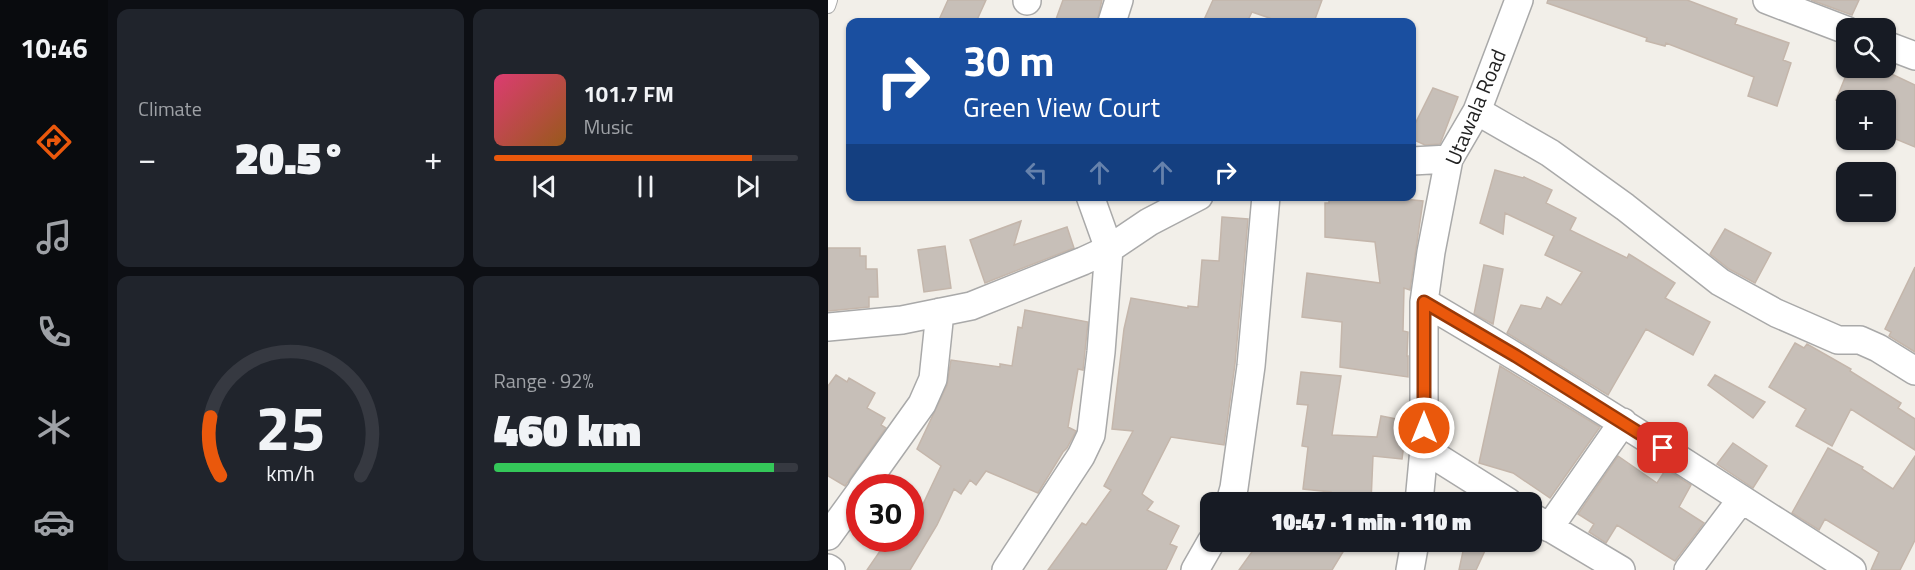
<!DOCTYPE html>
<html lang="en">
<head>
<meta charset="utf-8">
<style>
	body { margin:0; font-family:"Titillium Web",sans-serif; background:#20242c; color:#f1f3f6; height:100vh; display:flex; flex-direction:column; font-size:22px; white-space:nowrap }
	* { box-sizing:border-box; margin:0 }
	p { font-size:20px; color:#9ea1a6 }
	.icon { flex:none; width:33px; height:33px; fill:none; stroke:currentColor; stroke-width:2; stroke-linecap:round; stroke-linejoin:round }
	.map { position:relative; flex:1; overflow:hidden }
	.panel { display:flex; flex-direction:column; gap:9px; padding:9px; background:#0d0f14; width:720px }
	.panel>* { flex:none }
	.top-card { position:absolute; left:18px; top:18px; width:570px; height:183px; border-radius:12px; box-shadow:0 2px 4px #0004; background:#1a4fa0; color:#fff; overflow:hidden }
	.tools { position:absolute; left:1008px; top:18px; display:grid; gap:12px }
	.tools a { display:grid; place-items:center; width:60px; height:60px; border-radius:12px; background:#171b24; box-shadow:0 2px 4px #0004; font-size:30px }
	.speed { position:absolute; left:18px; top:474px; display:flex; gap:12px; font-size:30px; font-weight:700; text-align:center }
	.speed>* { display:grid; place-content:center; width:78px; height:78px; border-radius:50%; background:#171b24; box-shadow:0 2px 4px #0004; line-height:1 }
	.speed .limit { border:9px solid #d22; background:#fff; color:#111 }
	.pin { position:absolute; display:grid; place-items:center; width:51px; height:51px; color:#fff; margin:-26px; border-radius:12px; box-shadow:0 3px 9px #0006 }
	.me { position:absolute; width:66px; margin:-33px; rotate:0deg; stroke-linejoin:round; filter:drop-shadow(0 0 4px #0008) }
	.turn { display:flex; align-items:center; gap:21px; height:126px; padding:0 18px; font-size:27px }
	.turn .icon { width:78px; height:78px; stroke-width:2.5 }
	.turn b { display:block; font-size:42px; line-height:51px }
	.lanes { display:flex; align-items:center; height:57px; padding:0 18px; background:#0003; justify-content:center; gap:30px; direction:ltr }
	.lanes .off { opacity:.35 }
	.big { font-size:45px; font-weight:800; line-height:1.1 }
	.panel .card { flex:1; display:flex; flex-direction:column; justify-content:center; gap:9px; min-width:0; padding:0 21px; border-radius:12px; background:#20242c }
	.panel .dial { align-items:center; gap:0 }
	.dial svg { height:156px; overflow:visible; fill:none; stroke:#363941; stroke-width:7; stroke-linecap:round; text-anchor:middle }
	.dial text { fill:#f1f3f6; stroke:none }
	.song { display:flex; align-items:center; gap:18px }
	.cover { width:72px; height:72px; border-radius:9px; background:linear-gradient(135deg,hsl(340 70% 55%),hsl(30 70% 35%)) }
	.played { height:6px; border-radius:3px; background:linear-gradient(90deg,#ea580c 85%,#363941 85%) }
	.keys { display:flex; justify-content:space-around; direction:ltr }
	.heat { display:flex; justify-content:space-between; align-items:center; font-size:33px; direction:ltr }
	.charge { height:9px; border-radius:4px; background:linear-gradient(90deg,#34c759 92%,#363941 0) }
	.panel .tiles { flex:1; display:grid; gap:9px; grid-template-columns:repeat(2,1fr) }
	.trip { position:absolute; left:372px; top:492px; width:342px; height:60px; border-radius:12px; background:#171b24; box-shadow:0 2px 4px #0004; font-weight:800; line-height:60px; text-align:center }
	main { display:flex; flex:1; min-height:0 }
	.dock { display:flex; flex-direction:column; width:108px; justify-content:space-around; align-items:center; background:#090b0e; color:#9ea1a6 }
	.dock .icon { width:42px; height:42px }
	.dock .on { color:#ea580c }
	.dock b { font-size:27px; color:#f1f3f6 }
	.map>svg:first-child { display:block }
	.building { fill:#c7bfb8; stroke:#c4b6ab; stroke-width:1.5 }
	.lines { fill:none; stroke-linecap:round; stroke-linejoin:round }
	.service-casing { stroke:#a9a9a9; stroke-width:16 }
	.minor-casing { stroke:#a9a9a9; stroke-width:30 }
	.service { stroke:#fff; stroke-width:14 }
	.minor { stroke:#fff; stroke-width:27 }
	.route-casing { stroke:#983908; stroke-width:15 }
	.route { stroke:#ea580c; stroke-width:10 }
	.labels { text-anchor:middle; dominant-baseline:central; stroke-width:4.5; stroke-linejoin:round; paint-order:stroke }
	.street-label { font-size:21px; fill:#222; stroke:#fff }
</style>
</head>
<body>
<main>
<nav class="dock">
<b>10:46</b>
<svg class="icon on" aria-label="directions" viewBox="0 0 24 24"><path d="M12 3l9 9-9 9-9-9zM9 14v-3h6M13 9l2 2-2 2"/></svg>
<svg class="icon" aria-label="music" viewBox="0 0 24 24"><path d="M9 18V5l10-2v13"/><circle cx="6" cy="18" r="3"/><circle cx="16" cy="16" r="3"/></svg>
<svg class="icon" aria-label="phone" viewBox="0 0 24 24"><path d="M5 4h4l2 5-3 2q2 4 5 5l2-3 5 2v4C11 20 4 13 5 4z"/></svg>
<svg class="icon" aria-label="climate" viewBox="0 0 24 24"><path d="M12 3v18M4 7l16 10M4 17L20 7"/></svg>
<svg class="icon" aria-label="car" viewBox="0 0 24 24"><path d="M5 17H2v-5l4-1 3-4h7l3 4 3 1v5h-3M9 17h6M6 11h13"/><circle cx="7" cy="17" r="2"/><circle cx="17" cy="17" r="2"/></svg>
</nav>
<section class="panel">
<div class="tiles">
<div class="card"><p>Climate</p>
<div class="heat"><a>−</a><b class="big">20.5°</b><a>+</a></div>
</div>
<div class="card">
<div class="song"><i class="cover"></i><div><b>101.7 FM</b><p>Music</p></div></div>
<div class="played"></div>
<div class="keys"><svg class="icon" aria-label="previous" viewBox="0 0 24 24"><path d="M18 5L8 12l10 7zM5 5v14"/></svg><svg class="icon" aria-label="pause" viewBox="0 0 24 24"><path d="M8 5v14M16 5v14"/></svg><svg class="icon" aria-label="next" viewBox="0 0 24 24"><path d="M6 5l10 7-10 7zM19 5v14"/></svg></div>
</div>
<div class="card dial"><svg viewBox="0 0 100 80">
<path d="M14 69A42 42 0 1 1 86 69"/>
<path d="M14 69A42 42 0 0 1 9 39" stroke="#ea580c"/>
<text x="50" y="56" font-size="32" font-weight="700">25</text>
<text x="50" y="72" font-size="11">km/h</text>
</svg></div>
<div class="card"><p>Range · 92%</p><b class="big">460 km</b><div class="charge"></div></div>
</div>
</section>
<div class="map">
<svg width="1087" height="570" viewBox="0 0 1087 570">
	<rect width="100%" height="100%" fill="#f2efe9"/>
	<!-- building -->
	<path class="building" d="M120,0h38l-10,22h-38z
		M235,0h39l-5,22h-42z
		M385,0h109l-8,22 -23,-3 -1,3h-9l-29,-10 -5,10h-44z
		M720,0h139l50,19 -2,5 54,19 -6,17 8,3 -14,43 -29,-10 6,-19 -88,-34 -1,3 -19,-5 1,-3 -100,-35z
		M983,0h48l-7,15z
		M1021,68h30l36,17v62l-29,-12v-35h-50z
		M605,88l25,9 -18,47 -15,1 -13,-6v-9z
		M667,170l28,8 1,-1 28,13 -6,13 30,15 -6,12 57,28 2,-4 46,29 -10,15 45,24 -17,33 -47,-26 -38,66 -101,-62 14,-28 20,4 6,-12 14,8 21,-33 -37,-17 9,-19 -49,-23 -2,21 -23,-11z
		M501,196l52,3 1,-2 41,4 -13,89 -6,-2 -1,43 5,1 -1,24h1v21l-68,-10 2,-45 -40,-5 5,-44 73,10 -5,-41 -50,-5v-34h4z
		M394,217l26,2 -13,145 -11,81 -53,-8 -29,57 11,8 -6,8 32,16 -9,18 7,3 -11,23h-118l34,-47 4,2 25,-35 -7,-4 29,-55 -21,-2 12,-100 7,-31 57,10v-2l10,1 4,-47 17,1z
		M193,221l-7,24 53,-18 7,21 -89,35 -15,-43z
		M897,229l46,24 -16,30 -26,-14 -19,-15z
		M117,246l6,42 -27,4 -6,-42z
		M0,248h32v8h6v13h11l1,28h-9v10l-41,4z
		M656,265l19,4 -10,55 -19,-10z
		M1087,267v85l-26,-16 2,-4 -6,-3z
		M197,310l63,12 -5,48 -5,-1 -10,58 8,4 -9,17 -4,4 -25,41 -52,-22 -10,14 -6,-5 -9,14 -7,-5 -17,36 -27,45h-43l22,-32h21v-22l6,3 25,-53 -24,-17 30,-64 4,-25 49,7v-3l12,2 6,-39 4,1z
		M967,343l9,5 3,-4 44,25 -1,2 51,32 -3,5 17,11v31l-64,-41 -19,37 -36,-20 10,-17 -37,-22z
		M672,366l100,61 -50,71 -37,-25 -34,-10z
		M473,372l40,4 -9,59 45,2 4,-21 26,5 -2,20 -8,-2 7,5 -2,15 -29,-3 -2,46h-42l2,-10 -28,-3 5,-42 -6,-1 6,-41 -11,-1z
		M8,375l11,7 2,-4 26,15 -8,15 18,10 -4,7 5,3 -41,58 -17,-10v-90z
		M887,375l50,27 -12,16 -45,-33z
		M905,443l34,23 -14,22 -36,-24z
		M1000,448l35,19 -1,2 31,20 22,-33v84l-15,30h-29l8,-18 -54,-33 -6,11 -27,-17z
		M790,456l39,27 9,-14 25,16 -12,22 25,16 -29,38 -58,-36 -11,18 -17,-11 5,-8 -16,-10z
		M431,542h90l-17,28h-93z
		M637,542h24l-13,28h-17z"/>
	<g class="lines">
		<defs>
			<path id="service" d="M0,6l2,-6"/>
			<path id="minor" d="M939,0l79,30
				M199,1v-1
				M284,22l7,-22
				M1058,45l29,11
				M649,111l73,42 75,54 95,75 56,31 62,27h22l18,8 37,23
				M584,161l37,-2
				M596,302c146,85 286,177 428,268
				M0,327l74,-7 69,-14 112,-45 26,-12 40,-27 50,-26
				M596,449l84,53
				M34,488l60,-84 11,-25 7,-67
				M402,502l4,-14 17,-122 15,-170
				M591,502l5,-53v-147l7,-50 18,-93 28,-48 42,-111
				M704,517l89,53
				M721,528l74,-106
				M0,536l32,-44
				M0,568l3,2
				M178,570l75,-114 10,-21 10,-83 8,-103 -19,-53
				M367,570l16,-28
				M582,570l5,-28
				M860,570l53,-70"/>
		</defs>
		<!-- service casing -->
		<use href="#service" class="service-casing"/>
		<!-- minor casing -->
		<use href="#minor" class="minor-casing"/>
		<!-- service -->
		<use href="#service" class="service"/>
		<!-- minor -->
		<use href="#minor" class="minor"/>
	</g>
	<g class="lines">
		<defs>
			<path id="route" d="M596,428v-126l92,54 147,92"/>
		</defs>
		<!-- route casing -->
		<use href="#route" class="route-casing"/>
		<!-- route -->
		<use href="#route" class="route"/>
	</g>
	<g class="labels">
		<!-- street labels -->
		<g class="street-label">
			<text transform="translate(647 107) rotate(-67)">Utawala Road</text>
		</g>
	</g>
</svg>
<div class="tools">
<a><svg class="icon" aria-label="search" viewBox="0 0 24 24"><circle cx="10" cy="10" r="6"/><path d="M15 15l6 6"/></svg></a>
<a>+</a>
<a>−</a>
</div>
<div class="speed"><div class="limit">30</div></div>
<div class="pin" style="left:835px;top:448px;background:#d93025"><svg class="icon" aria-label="arrive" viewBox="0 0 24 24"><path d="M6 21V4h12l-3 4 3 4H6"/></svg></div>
<svg class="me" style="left:596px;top:428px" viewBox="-20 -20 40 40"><circle r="17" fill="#ea580c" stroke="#fff" stroke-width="3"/><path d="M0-11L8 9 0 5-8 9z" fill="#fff"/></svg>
<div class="trip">10:47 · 1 min · 110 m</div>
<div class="top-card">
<div class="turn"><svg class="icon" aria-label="right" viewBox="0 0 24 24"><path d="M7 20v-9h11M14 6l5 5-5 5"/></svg><div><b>30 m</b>Green View Court</div></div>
<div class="lanes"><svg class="icon off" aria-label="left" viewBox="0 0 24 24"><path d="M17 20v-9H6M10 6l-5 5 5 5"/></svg><svg class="icon off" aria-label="ahead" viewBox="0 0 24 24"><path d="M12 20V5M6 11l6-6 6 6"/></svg><svg class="icon off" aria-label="ahead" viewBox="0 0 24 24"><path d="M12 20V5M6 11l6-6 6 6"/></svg><svg class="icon" aria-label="right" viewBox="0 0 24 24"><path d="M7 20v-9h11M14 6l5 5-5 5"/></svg></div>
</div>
</div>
</main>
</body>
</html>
